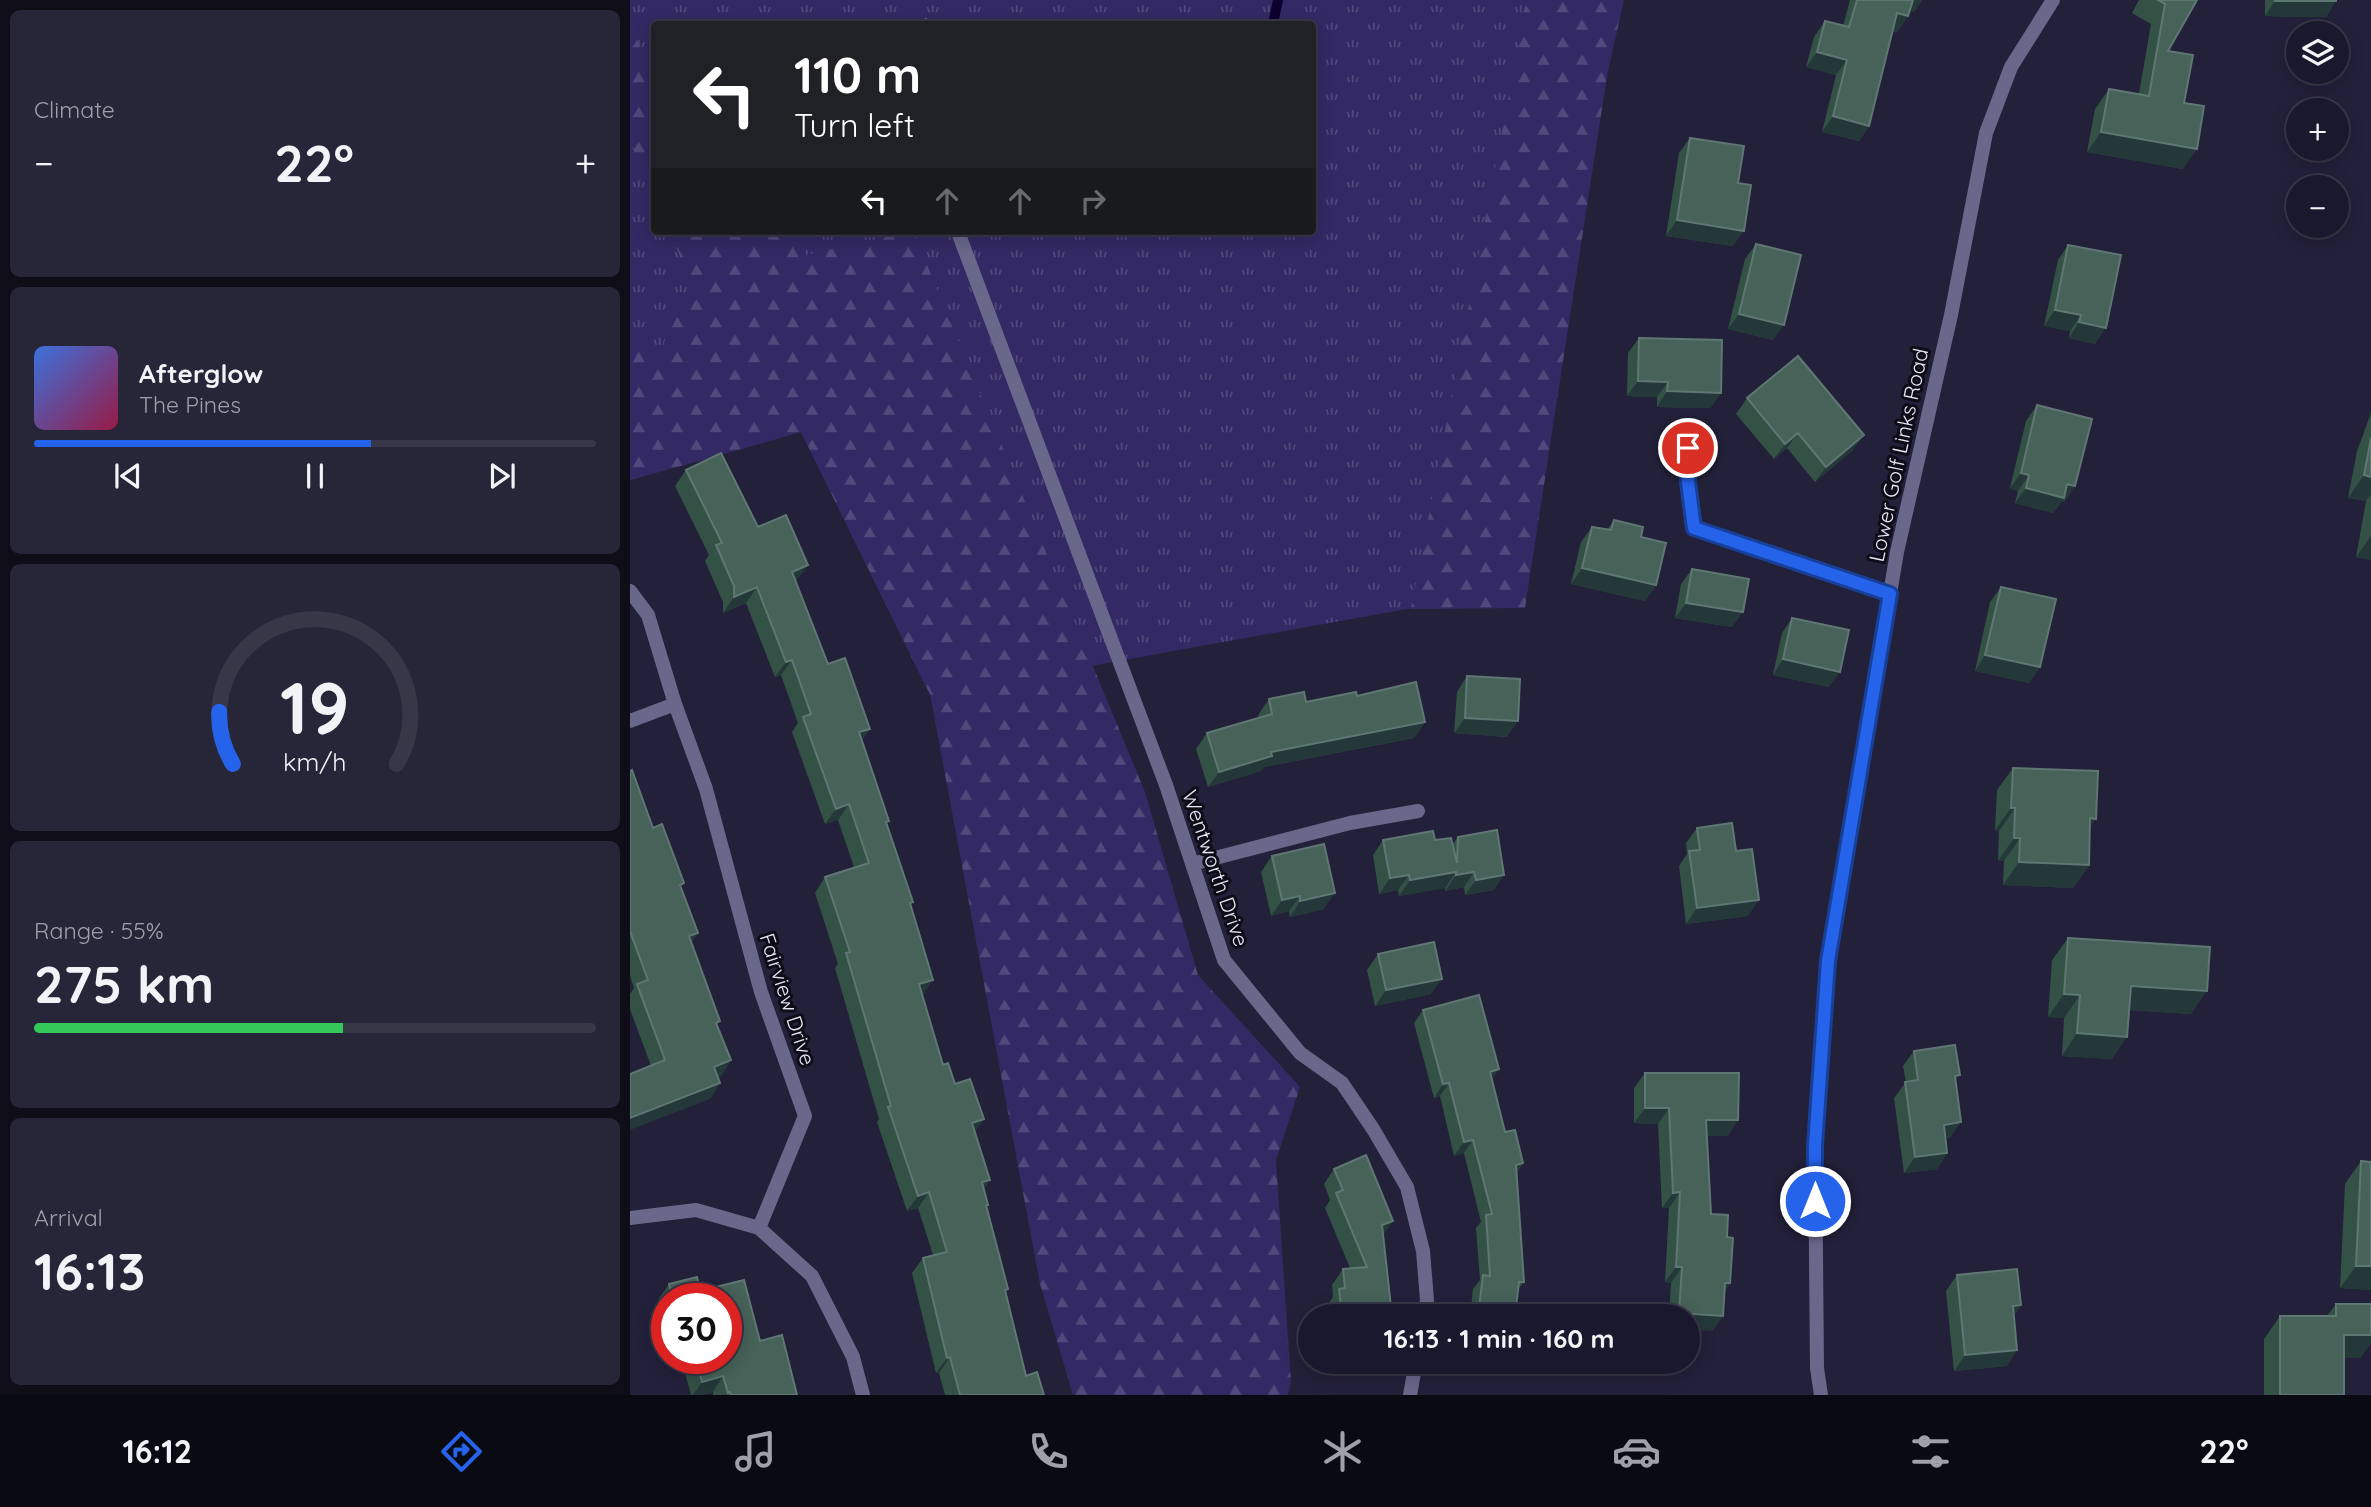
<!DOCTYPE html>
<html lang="en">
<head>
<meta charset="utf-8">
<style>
	body { margin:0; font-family:Quicksand,sans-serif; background:#272538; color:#f1f3f6; height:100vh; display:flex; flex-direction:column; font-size:26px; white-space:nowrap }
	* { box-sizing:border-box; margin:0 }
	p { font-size:23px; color:#9fa0a9 }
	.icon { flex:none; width:38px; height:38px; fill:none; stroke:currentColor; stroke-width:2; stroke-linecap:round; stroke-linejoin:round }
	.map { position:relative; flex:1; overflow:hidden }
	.sheet { display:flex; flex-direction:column; gap:10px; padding:10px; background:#0e0d18; width:630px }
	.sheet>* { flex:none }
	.guide { position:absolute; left:21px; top:21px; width:665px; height:214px; border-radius:7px; box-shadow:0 4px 18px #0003,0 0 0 2px #383748; background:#202124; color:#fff; overflow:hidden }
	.fabs { position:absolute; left:1656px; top:21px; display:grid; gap:14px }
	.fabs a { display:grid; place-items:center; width:63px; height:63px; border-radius:50%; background:#1a182c; box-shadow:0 4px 18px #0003,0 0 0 2px #383748; font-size:35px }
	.speed { position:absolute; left:21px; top:1283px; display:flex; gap:14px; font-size:35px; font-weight:700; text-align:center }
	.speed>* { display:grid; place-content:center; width:91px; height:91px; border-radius:50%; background:#1a182c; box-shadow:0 4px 18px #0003,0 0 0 2px #383748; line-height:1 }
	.speed .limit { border:10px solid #d22; background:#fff; color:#111 }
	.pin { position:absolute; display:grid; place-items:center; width:60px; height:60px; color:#fff; margin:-30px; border:4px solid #fff; border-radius:50%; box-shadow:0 2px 7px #0007 }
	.me { position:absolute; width:77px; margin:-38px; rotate:0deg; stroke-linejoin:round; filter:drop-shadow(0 0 5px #0008) }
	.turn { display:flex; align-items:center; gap:24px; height:147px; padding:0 28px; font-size:32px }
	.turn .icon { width:91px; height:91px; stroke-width:2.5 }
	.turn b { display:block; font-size:49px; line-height:60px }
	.lanes { display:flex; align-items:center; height:66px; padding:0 28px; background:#0003; justify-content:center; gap:35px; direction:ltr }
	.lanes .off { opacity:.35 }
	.big { font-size:52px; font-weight:700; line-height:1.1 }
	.sheet .card { flex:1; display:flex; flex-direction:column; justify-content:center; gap:10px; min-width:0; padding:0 24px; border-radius:10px; background:#272538 }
	.sheet .dial { align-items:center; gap:0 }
	.dial svg { height:182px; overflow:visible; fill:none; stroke:#383748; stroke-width:7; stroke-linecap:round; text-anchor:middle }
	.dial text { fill:#f1f3f6; stroke:none }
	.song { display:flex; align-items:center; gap:21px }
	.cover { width:84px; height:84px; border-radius:10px; background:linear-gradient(135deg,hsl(220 70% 55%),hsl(340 70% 35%)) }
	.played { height:7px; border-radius:4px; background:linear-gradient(90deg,#2563eb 60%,#383748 60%) }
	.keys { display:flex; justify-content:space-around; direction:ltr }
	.heat { display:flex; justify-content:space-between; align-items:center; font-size:38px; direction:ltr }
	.charge { height:10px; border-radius:5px; background:linear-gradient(90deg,#34c759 55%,#383748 0) }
	.trip { position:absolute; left:668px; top:1304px; width:402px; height:70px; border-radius:35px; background:#1a182c; box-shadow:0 4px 18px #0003,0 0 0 2px #383748; font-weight:700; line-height:70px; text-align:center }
	.tab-bar { display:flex; height:112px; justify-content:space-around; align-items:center; background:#0a0a12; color:#9fa0a9 }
	.tab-bar .icon { width:49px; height:49px }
	.tab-bar .active { color:#2563eb }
	.tab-bar b { font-size:32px; color:#f1f3f6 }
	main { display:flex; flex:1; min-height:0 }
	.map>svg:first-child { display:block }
	.grass { fill:url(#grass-tufts); fill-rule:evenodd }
	.forest { fill:url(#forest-firs) }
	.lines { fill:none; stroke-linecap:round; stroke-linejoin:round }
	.stream { stroke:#0c002d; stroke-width:10 }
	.lane { stroke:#6a688a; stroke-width:14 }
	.street { stroke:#6a688a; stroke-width:14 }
	.wall { fill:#335245 }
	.shaded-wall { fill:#243739 }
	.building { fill:#466259; stroke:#5f7772; stroke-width:2 }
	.route-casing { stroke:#184099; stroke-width:18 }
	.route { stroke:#2563eb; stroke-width:12 }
	.labels { text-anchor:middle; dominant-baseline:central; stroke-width:6; stroke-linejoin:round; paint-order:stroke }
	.street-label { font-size:21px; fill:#e7e6f8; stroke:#0d0c17 }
</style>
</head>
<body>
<main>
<section class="sheet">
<div class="card"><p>Climate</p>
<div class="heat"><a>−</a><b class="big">22°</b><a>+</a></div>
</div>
<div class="card">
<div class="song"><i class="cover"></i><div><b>Afterglow</b><p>The Pines</p></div></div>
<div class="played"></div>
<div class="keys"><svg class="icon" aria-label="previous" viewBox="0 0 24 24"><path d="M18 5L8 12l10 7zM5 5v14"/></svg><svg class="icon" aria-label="pause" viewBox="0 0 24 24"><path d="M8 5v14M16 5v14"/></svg><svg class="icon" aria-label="next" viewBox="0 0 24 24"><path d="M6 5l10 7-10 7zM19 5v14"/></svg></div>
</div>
<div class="card dial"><svg viewBox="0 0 100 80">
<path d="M14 69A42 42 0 1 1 86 69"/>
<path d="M14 69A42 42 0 0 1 8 46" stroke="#2563eb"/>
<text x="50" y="56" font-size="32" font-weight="700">19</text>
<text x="50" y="72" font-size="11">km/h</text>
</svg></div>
<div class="card"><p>Range · 55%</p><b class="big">275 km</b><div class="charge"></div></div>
<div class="card"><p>Arrival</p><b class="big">16:13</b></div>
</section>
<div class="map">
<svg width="1741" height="1395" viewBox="0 0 1741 1395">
	<defs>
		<pattern id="grass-tufts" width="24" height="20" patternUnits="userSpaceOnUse" patternTransform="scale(1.75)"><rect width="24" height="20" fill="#332964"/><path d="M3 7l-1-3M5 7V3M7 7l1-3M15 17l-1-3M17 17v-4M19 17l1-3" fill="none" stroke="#51487b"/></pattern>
		<pattern id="forest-firs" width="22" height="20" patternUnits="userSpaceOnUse" patternTransform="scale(1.75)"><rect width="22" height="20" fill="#332964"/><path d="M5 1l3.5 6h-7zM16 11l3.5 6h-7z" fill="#51487b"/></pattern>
	</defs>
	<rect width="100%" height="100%" fill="#23203a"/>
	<!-- grass -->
	<path class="grass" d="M0,0h913l-86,600 -527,95 -129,-263 -171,48zM24,24h658v207h-658z"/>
	<!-- forest -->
	<path class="forest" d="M897,0h97l-17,76 -82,532 -114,1z
		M0,24l24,56v116l-24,-57z
		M39,231h51l1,2 8,-2h68l9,24 107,-24 232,561 53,183 102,112 -24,73 15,222 -3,13h-215l-33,-111 -110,-590 -129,-262 -171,48v-128h29l34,-66z"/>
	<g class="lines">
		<!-- stream -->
		<path class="stream" d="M643,24l5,-24"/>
		<!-- lane -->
		<path class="lane" d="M328,232l208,553
			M1058,448v34l6,46 196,66"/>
		<!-- street -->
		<path class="street" d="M0,591l18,24 27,89 31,85 55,203 44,124 -46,112 53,48 41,81 10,38
			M0,721l45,-17
			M536,785l58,175 76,93 42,30 31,46 34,58 16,64 4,49 -3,16
			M562,864l158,-41 68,-12
			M0,1218l66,-8 63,18
			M780,1395l6,-33
			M1191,1395l-4,-27 -2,-223 13,-184 69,-409 54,-237 35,-182 25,-66 42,-67"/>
	</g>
	<!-- wall -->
	<path class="wall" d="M1220,0h72l-8,12 -4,-1 -2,5 -11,16 -4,-1 -24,95 -10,15 -37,-9 14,-57 -30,-8 8,-30 11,-16 18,5z
		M1509,0h58l-29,51 16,52 -1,66 -96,-17 8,-43 14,-20 30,5 12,-70 -19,-11z
		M1635,0h71l-10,17 -61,-1z
		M1060,138l43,108 -67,-10 13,-83z
		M1126,244l17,96 -45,-11 17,-70z
		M1438,245l27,99 -26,-6 1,-7 -26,-5 14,-66z
		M1009,338l82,55 -11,15 -53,-1v-10l-30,-1 1,-43z
		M1117,398l106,52 -38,32 -28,-34 -13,11 -38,-45z
		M1407,405l28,97 -3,-1 -9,12 -38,-10 3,-12 -8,-3 16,-67z
		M1741,413v147l-15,-3 10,-56 -18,-3 9,-47z
		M56,470l72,57 39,53 -1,1 32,83 42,65 -8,11 25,84 26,78 -3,3 12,91 21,69 12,19 29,35 -9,12 15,49 -7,9 4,18 21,82 -2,3 20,84 18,19h-99l-6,-22h-3l-24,-100 11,-15 10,-3 -15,-47 -11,3 -30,-89 2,-3 -44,-151 3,-4 -23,-71 10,-16 29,-10 -16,-47 -13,4 -33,-92 6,-9 -17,-48 -6,2 -29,-74 -23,10v-11l-18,-41 4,-6 -34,-69z
		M984,520l27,17 15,48 -11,16 -74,-17 10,-42 11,-15 15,3z
		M1062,569l40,58 -57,-9 6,-34z
		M1371,587l39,80 -11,16 -54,-12 15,-69z
		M1162,618l37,69 -56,-12 9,-42z
		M837,676l40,61 -53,-4 3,-41z
		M727,696l68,26 -11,16 -150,29 -3,4 -53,16 -12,-38 11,-16 52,-15 -1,-3 11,-16 37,3z
		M1383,768l77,60 -1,37 -16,23 -70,-3 1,-24h-6l1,-30 -4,-1 2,-40z
		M0,771l23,57 28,60 17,45 -7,10 29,78 -3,4 14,35 -10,16 -3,1 2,6 -10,16 -59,-33 -21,-57v-15l4,-6 -4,-12z
		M1067,828l39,23 12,65 -62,8 -7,-58 8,-12 -1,-11z
		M828,837l36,53 -29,5 -1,-8 -19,4v-3l-46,8 -1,-6 -19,4 -6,-39 10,-15h52l17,5z
		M642,856l52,53 -34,8 -1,-6 -18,5 -10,-44z
		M1438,938l123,76 -62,-4 -17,49 -50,-3 2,-38 -16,-1 4,-57z
		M748,954l53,40 -56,12 -8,-36z
		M793,1010l76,59 -7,10 13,53 18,31 -6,9 7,110 -6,7 -3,27h-45l3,-27 7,-9 -4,-52 5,-6 -17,-69 -10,3 -14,-60 -6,2 -20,-75z
		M1284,1051l41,30 -5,57h-5l2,15 -10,16 -33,4 -10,-75 12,-16 -3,-16z
		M1015,1073l83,63h-21l4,78 16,23 3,46 -6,9 -1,24 -11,15 -23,-15h-20l2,-33 -6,-1 4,-74h-7l-4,-84 -24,-1v-35z
		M1731,1161l10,1v128l-31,-2 5,-104z
		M704,1169l49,66 9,81h-63l-1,-12 5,-7 -1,-12 11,-16 7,-1 -25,-60 5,-8 -6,-16z
		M1327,1275l64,30 -7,10 -7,51 -53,5 -8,-80z
		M67,1277l3,14 44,-11 16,61 22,-6 15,60h-84v-3l-12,3h-10l-10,-37h45v-60h-59v38l-9,-36 11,-16z
		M1706,1304h35v39l-11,15h-16v37h-80v-56l16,-23h47z"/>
	<!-- shaded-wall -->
	<path class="shaded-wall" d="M1280,0h12l-8,12 -10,-3z
		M1645,1h61l-10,16 -61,-1z
		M1267,13l11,3 -11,16 -10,-3z
		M1187,52l30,8 -11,15 -30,-8z
		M1203,116l36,10 -10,15 -37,-9z
		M1471,132l96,17 -14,20 -96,-17z
		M1047,220l67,11 -11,15 -67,-10z
		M1425,310l26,5 -11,16 -26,-5z
		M1109,314l45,11 -11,15 -45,-11z
		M1449,322l27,6 -11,16 -26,-6z
		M1008,381l30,1 -11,15 -30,-1z
		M1037,391l54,2 -11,15 -53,-1z
		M1168,433l-11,15 -13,11 11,-15z
		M1234,435l-11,15 -38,32 11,-15z
		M1391,473l8,2 -11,16 -8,-3z
		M1734,475l7,2v17l-5,7 -18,-3z
		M1437,484l8,2 -10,16 -3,-1 -9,12 -38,-10 11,-15z
		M1741,536v24l-15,-3z
		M178,565l-11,15 -16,7 11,-15z
		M952,568l74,17 -11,16 -74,-17z
		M127,587l-11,16 -23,10 11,-16z
		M1056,603l57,9 -11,15 -57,-9z
		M1355,655l55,12 -11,16 -54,-12z
		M1153,659l57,13 -11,15 -56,-12z
		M162,660l-11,15 -6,2 11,-15z
		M835,718l53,3 -11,16 -53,-4z
		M795,722l-11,16 -150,29 -3,4 -53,16 11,-15 52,-20z
		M240,729l-11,15v-12z
		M219,804l-11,16 -13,4 11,-15z
		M1381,808h4l-16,23 -4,-1z
		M1460,818l6,1 -16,22z
		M1384,838h6l-16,23h-6z
		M1389,862l70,3 -16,23 -70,-3z
		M826,872l-11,16 -46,8 11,-16z
		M844,872l-10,15 -19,4 11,-16z
		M779,875l-11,15 -19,4 11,-16z
		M874,875l-10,15 -29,5 11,-15z
		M705,893l-11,16 -34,8 10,-16z
		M670,896l-11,15 -18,5 11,-16z
		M1129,900l-11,16 -62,8 11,-16z
		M68,933l-11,15 2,-12z
		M812,979l-11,15 -56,12 11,-16z
		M303,980l-11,16 -3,-12z
		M1501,986l76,5 -16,23 -76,-5z
		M1434,994l16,1 -16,23 -16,-1z
		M1447,1033l50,4 -15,22 -50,-3z
		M101,1060l-10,16 -18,6 11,-15z
		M869,1069l-9,14v-11z
		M90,1083l-10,16 -80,31v-12z
		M819,1083l-9,13 -6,2 9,-14z
		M1015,1108h24l-11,16 -24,-1z
		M354,1119l-11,15 -1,-11z
		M1076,1120h32l-10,16h-33z
		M1331,1122l-11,16 -17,2 11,-15z
		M843,1140l-9,13 -10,3 10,-14z
		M1317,1153l-10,16 -33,4 11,-16z
		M893,1163l-10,13 3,-11z
		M360,1180l-11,15 3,-13z
		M299,1192l-11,16 -11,3 11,-15z
		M1050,1192l-11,16h-7l11,-15z
		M763,1221l-10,15 -1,-11z
		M1726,1266h15v24l-31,-2z
		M1046,1267h6l-11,16 -6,-1z
		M1095,1283h5l-11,15z
		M1391,1305l-11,16 3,-15z
		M1049,1313l44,3 -11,15 -23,-1v-14h-12z
		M1714,1335h27v8l-11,15h-32z
		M1387,1350l-10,16 -53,5 11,-16z
		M320,1357l-11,16h-3l11,-15z
		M93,1376l-10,16 -12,3h-8l9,-13z"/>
	<!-- building -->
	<path class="building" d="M1227,0h56l-5,16 -11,-3 -28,113 -36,-10 14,-56 -30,-8 8,-31 24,6z
		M1528,0h39l-29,51 25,4 -9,48 20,3 -7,43 -96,-17 8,-43 40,7 16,-92z
		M1645,0h61v1h-61z
		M296,19l2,5h-14z
		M338,21l2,3h-10z
		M1060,138l54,8 -6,37 13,2 -7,46 -67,-11z
		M1126,244l45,11 -17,70 -45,-11z
		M1438,245l53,10 -15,73 -27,-6 2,-7 -26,-5z
		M1009,338l83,2 -1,53 -54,-2 1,-9 -30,-1z
		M1168,356l66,79 -38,32 -28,-34 -13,11 -38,-46z
		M1407,405l55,14 -17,67 -8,-2 -3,14 -38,-10 3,-13 -8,-2z
		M1741,438v39l-7,-2z
		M91,453l37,74 28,-12 22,50 -16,7 36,92 17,-6 25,71 -11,3 30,89 -3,1 27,80 -3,1 23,77 -14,4 24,81 5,-2 7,21 15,-5 14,40 -12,4 18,57 -8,2 6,23h-2l22,84 -3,1 21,86 11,-4 7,23h-84l-10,-38 -3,1 -24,-100 24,-6 -18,-60 -11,4 -30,-89 3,-1 -45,-153 4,-1 -25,-75 44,-14 -20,-59 -13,5 -33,-92 8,-3 -19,-54 -6,2 -29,-75 -23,10v-11l-18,-41 6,-2 -36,-73z
		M984,520l29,7 -2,10 25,6 -10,42 -74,-17 10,-41 19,3z
		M1062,569l57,10 -6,33 -57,-9z
		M1371,587l55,12 -16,68 -55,-12z
		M1162,618l57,12 -9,42 -57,-13z
		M837,676l53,3 -2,42 -53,-3z
		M786,682l9,40 -154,30 1,4 -53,16 -12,-39 65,-19 -3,-15 35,-7 2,10 50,-10 1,4z
		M1383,768l85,3 -2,48 -6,-1 -1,47 -70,-3 1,-24h-6l1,-30h-4z
		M2,770l21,58 9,-4 22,59 -4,2 18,48 -9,3 31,85 -4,2 15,37 -17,7 6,16 -90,35v-44l35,-14 -28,-76 11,-4 -18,-49v-160z
		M1102,823l4,28 16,-2 7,51 -62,8 -8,-57 11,-1 -3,-22z
		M867,830l7,45 -28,5 -2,-8 -18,3v-3l-46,8 -1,-5 -19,3 -7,-38 50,-9 2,9 16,-2 6,25 1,-26z
		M694,844l11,49 -35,8v-5l-18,4 -10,-44z
		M1438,938l142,9 -3,44 -76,-5 -4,51 -50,-4 3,-38 -16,-1z
		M804,942l8,37 -56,11 -8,-36z
		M849,995l20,74 -9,3 15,60 10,-2 8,33 -7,2 8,117h-5l-4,34h-37l5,-41 7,1 -4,-61 6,-1 -19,-74 -9,2 -15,-59 -6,1 -20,-74z
		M1325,1045l5,30 -5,1 6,46 -17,3 3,28 -32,4 -10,-75 13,-2 -4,-29z
		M1015,1073h94l-1,47h-32l5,94 17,1 -1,22 6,1 -3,45h-5l-2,33 -44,-3 3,-46h-6l4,-75 -7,1 -4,-85h-24z
		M736,1155l27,66 -11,4 10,91h-50l-3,-27 6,-1 -2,-19 24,-2 -31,-74 7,-3 -9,-21z
		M1731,1161l10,1v104h-15z
		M1387,1269l4,36 -8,1 4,44 -52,5 -8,-80z
		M67,1277l3,14 44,-11 16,61 22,-6 15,60h-66l-1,-3 -2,1 -5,-17 -21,6 -6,-24h30v-60h-54l-3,-14z
		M1706,1304h35v31h-27v60h-64v-79h56z"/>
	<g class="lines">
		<defs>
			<path id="route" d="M1058,448v34l6,46 196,66 -62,367 -13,184v56"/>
		</defs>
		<!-- route casing -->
		<use href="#route" class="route-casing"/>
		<!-- route -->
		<use href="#route" class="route"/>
	</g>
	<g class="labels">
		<!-- street labels -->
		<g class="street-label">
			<text transform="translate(1268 455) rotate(-78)">Lower Golf Links Road</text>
			<text transform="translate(586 868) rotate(71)">Wentworth Drive</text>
			<text transform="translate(158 999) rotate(72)">Fairview Drive</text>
		</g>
	</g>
</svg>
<div class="fabs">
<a><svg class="icon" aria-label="layers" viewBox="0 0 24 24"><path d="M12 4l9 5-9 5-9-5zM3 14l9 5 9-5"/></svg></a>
<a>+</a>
<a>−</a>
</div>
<div class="speed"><div class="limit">30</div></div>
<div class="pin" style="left:1058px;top:448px;background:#d93025"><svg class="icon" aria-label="arrive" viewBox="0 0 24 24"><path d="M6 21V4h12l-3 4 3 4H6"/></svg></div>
<svg class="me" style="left:1185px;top:1201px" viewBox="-20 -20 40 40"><circle r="17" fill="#2563eb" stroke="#fff" stroke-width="3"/><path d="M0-11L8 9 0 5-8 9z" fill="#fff"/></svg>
<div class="trip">16:13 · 1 min · 160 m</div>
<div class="guide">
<div class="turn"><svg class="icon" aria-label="left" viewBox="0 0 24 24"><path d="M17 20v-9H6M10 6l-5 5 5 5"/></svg><div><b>110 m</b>Turn left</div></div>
<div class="lanes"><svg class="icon" aria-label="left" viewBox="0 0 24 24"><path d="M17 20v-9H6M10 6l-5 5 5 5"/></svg><svg class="icon off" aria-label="ahead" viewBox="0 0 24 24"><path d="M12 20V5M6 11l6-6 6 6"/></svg><svg class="icon off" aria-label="ahead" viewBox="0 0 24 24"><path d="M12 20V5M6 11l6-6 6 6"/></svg><svg class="icon off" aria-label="right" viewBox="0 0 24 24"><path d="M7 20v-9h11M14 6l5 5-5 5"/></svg></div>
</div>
</div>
</main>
<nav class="tab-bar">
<b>16:12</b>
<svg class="icon active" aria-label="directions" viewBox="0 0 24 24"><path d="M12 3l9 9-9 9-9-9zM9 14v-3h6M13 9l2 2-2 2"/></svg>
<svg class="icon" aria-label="music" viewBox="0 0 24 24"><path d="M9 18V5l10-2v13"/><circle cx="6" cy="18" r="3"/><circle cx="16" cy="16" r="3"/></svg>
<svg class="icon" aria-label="phone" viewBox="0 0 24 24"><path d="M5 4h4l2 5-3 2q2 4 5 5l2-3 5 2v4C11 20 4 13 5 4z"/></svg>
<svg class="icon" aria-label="climate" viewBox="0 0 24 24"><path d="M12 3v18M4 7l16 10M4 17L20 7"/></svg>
<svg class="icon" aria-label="car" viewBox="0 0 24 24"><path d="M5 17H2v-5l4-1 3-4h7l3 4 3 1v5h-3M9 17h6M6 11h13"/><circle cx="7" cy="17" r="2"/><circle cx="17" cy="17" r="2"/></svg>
<svg class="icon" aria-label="filters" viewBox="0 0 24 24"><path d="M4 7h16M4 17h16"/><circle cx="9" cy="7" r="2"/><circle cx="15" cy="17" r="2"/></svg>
<b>22°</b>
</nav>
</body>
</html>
